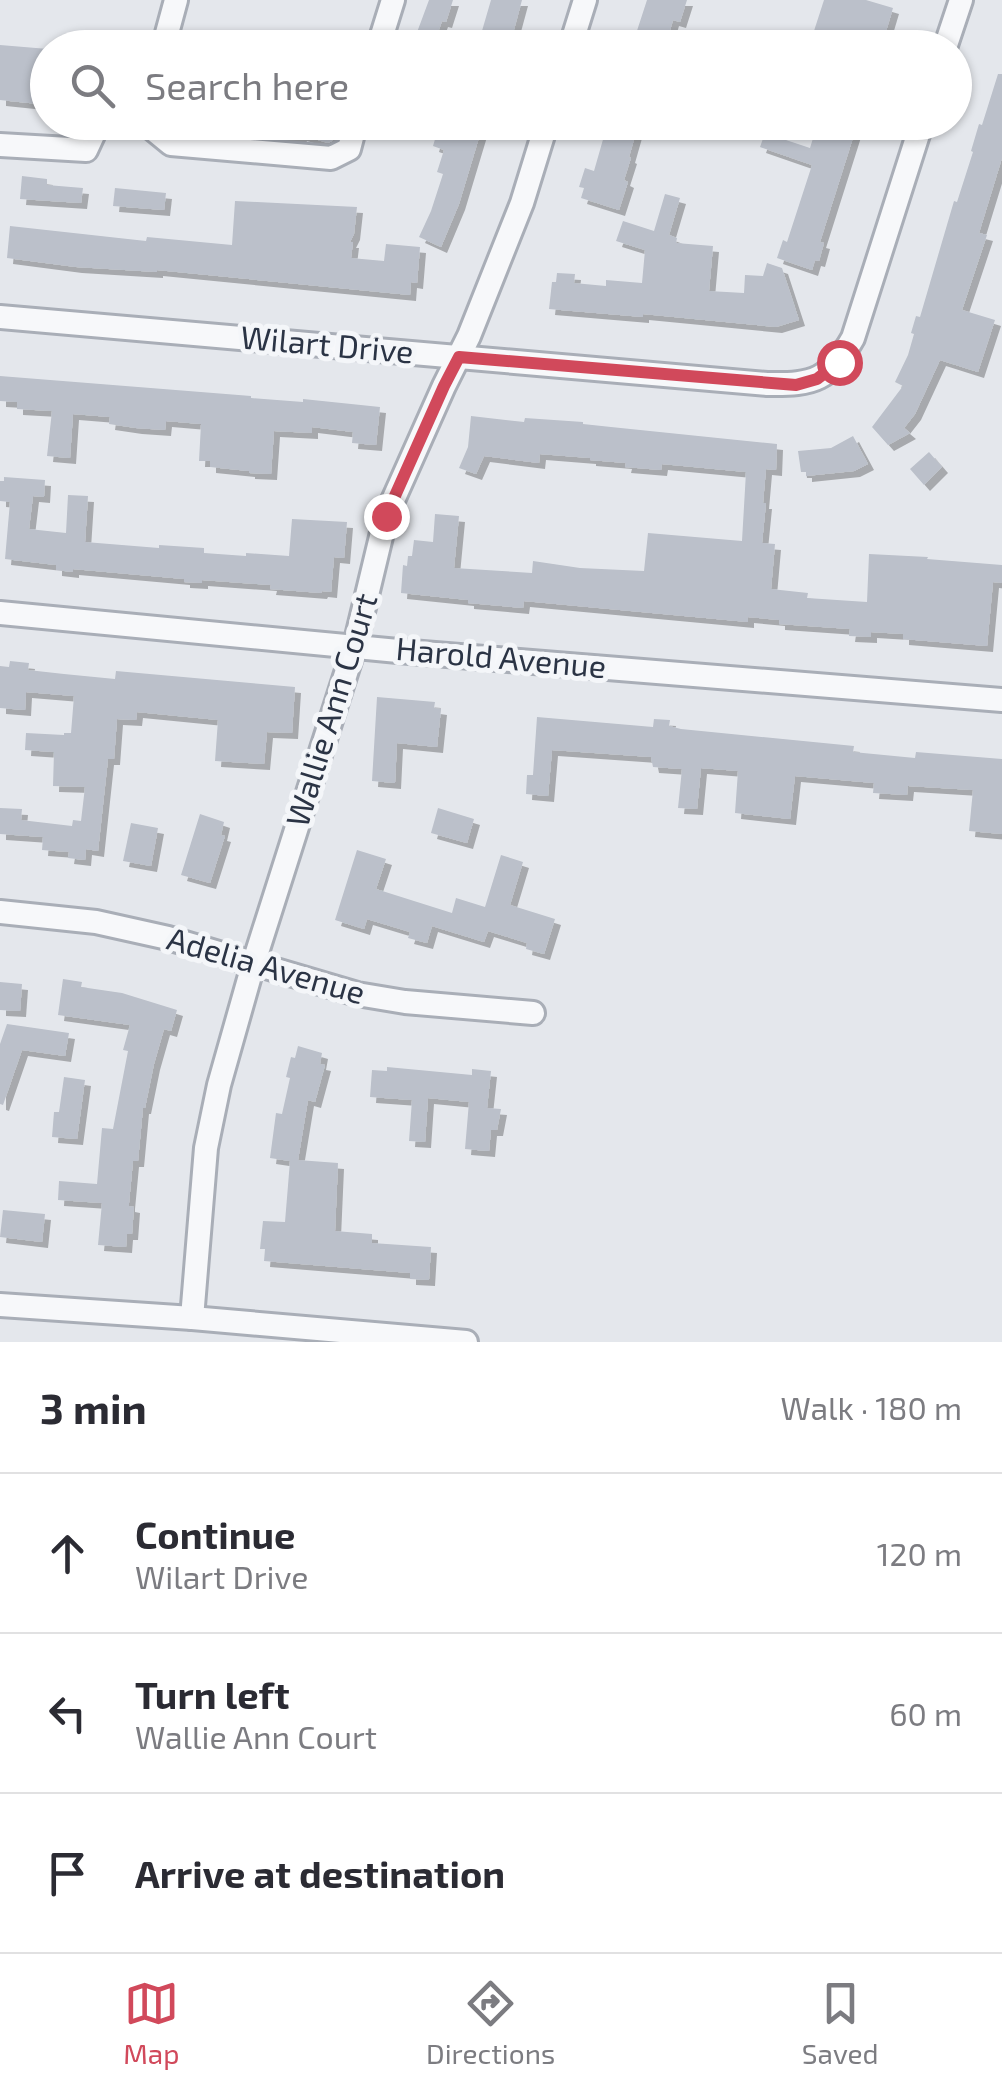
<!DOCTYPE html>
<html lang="en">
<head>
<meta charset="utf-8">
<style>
	body { margin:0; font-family:"Exo 2",sans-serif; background:#f7f7f7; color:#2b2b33 }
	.stop { position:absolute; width:30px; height:30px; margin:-22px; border:8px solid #d1495b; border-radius:50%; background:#fff }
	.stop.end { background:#d1495b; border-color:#fff; box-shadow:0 2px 10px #0008 }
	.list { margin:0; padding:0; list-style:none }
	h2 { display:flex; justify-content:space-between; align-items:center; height:130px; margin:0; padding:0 40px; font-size:42px }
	h2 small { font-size:32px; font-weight:400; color:#7c7c81 }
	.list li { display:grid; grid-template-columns:65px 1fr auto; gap:30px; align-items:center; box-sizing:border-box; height:160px; padding:0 40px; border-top:2px solid #e1e1e2 }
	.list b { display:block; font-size:38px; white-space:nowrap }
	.list p { margin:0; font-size:32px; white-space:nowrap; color:#7c7c81 }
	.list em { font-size:32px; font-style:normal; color:#7c7c81 }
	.icon { flex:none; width:55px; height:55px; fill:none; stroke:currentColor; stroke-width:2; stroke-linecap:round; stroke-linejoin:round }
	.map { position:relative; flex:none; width:1002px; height:1342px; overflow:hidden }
	.search { position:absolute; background:#fff; box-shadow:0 2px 8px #0004; left:30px; right:30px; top:30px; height:110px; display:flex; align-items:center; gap:25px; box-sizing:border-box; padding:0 35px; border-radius:55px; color:#7c7c81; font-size:38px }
	.sheet { height:610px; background:#fff }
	nav { display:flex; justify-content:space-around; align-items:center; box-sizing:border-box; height:140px; border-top:2px solid #e1e1e2; background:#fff; font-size:28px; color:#7c7c81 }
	nav a { display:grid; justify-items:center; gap:5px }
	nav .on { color:#d1495b }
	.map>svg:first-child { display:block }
</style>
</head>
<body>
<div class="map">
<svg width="1002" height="1342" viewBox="0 0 1002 1342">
	<defs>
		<filter id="shadow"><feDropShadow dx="6" dy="6" stdDeviation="0" flood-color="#0004"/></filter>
	</defs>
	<rect width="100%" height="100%" fill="#e4e7ec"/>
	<!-- building -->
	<g fill="#bbc0ca" filter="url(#shadow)">
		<polygon points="429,0 453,0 446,22 442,21 435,41 416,35"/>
		<polygon points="491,0 522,0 509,48 477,48"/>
		<polygon points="647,0 687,0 680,22 673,20 665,48 648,48 633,43"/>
		<polygon points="824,0 866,0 893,8 881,48 854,48 813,34"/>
		<polygon points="0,45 48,49 48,105 0,100"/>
		<polygon points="998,74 1002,74 1002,158 979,233 987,235 962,310 995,320 978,372 940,360 915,414 904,428 910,433 888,445 872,427 903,386 895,382 908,355 914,334 911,333 916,316 920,317 954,201 957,202 973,152 971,151 979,124 982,125"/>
		<polygon points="252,122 338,122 332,141 328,143 301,135 299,140 294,140 252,126"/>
		<polygon points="450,122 481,131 459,204 441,247 419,237 431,211 443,174 437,172 444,150 433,146 438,129 447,132"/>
		<polygon points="608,122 639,122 629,157 631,158 624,180 628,182 619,210 581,198 584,188 579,187 585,168 594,171"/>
		<polygon points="818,122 858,122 820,242 824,243 819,261 815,260 812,270 777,258 783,240 787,242 812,165 760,147 765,133 810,148"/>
		<polygon points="22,176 47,179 47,185 83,188 81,203 20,199"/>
		<polygon points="115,188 166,193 164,210 113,206"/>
		<polygon points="665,194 680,198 669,235 677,238 676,243 713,246 709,291 744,293 745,275 763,276 767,263 782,268 799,320 776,327 643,314 643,317 549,309 552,282 556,282 557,273 575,274 574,283 606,286 606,280 642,283 645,250 616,241 623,221 654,231"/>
		<polygon points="235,201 357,207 354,234 350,242 353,242 351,258 384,261 386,244 420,247 417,283 411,282 410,295 157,270 157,272 76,267 7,258 10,226 146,241 147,237 232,245"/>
		<polygon points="0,376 251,396 251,398 303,402 303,399 380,407 376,445 352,443 353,432 312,427 312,433 274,431 271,474 249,473 249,471 210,467 210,461 199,461 201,424 166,421 165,430 136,428 109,424 110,417 73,414 70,458 47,456 52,411 17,409 17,402 0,401"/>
		<polygon points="471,416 524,422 525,418 583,422 583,424 611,427 777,444 776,470 766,469 763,503 766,503 762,543 775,544 771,589 808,593 807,598 867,602 869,554 928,557 927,559 1002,565 1002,583 993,582 987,646 903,639 903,634 871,632 871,637 849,636 850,629 779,624 779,620 748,617 748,622 524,601 523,608 468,603 468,600 401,593 403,565 407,566 408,556 412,556 414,540 433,542 435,514 459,516 454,568 532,573 533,561 580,568 644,571 648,533 742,541 746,472 662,464 661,470 625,467 626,463 590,460 590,458 540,454 539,463 484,456 476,474 459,468 468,447"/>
		<polygon points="853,436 868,464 854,471 806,476 806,472 801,472 798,451 831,448"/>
		<polygon points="929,452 942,467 924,485 910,469"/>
		<polygon points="4,477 45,480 44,497 33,496 29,529 66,533 68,495 88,496 85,542 159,548 159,545 204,548 204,553 246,556 246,553 289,556 292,519 347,522 344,558 334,557 331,592 322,591 321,593 270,589 271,585 202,580 202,583 184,582 184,579 73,569 73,572 56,570 56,565 5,559 10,502 0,501 0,481 4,481"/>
		<polygon points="10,661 29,663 28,670 64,674 115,679 116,671 295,687 292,733 267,732 264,764 215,761 218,720 137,712 136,720 117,719 114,759 108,759 98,851 86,849 85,860 68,858 69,852 42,850 43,837 0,834 0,808 22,809 21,820 72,826 73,820 81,821 85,787 53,786 54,752 25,750 26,733 64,735 64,733 71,733 74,696 26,692 25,710 0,708 0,666 9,667"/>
		<polygon points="377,697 435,702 434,708 441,709 437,747 397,743 395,783 372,781"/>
		<polygon points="537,717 653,727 654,719 670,720 669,726 681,729 854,746 853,752 915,758 916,752 1002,759 1002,834 969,831 973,790 908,786 907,795 873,793 874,783 795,776 790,819 735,813 738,771 701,768 697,809 678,808 682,769 653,767 651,757 552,750 548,796 526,794 527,775 533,775"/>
		<polygon points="438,808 474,819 467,843 431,833"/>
		<polygon points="200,814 224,822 221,835 225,836 210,883 181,875"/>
		<polygon points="131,823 158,828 151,866 123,861"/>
		<polygon points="357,850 386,859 376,889 452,913 456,898 485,907 501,855 523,862 510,905 555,919 544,954 526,949 527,943 488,931 484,942 432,926 427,943 408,938 410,932 367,919 364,929 335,920"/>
		<polygon points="63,979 82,982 81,987 122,993 177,1010 171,1031 164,1029 154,1064 145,1108 143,1108 138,1161 133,1161 129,1203 129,1206 134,1207 132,1234 127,1234 126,1247 98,1245 102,1203 58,1200 59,1181 97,1184 102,1128 113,1129 128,1051 123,1050 130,1025 58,1015"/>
		<polygon points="0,982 22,984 20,1011 0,1010"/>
		<polygon points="7,1024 69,1033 65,1056 22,1050 3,1105 0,1104 0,1044"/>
		<polygon points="298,1046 322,1053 320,1064 325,1065 315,1102 308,1100 298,1160 338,1163 335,1231 372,1234 372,1243 431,1247 429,1280 410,1279 410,1273 264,1261 265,1249 260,1249 263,1221 285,1222 290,1161 270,1158 276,1113 282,1114 290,1078 286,1077 291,1057 295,1058"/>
		<polygon points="387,1067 472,1075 472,1069 491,1071 487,1108 501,1109 497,1130 491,1130 489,1151 465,1149 469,1102 428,1098 425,1142 409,1141 412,1100 370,1097 372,1070 387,1071"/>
		<polygon points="64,1077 85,1080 77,1139 52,1137 54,1112 59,1112"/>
		<polygon points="3,1210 45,1214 42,1242 0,1237"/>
	</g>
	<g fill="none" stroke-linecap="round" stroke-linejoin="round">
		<!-- minor casing -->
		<g stroke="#a9aeb7" stroke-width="28">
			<g id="minor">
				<polyline points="163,48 176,0"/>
				<polyline points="378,48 393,0"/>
				<polyline points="570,48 585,0"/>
				<polyline points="945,48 961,0"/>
				<polyline points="150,122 149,126 171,144 331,158 349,149 356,122"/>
				<polyline points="0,145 86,150 99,122"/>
				<path d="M0,317L767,384C815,385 829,380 853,338L922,122"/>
				<polyline points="0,613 398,651 1002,700"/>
				<polyline points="0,912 96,922 168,938 357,994 405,1002 533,1013"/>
				<polyline points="0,1305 192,1318 466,1342"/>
				<polyline points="192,1318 206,1148 219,1085 253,965 355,645 386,516 444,386 469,336 522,203 547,122"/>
			</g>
		</g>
		<!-- minor -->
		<use href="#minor" stroke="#f7f8fa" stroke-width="22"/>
	</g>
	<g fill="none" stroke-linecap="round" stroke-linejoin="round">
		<!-- route -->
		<polyline stroke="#d1495b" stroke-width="12" points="386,516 444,386 459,357 796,385 817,379 839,362"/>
	</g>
	<g text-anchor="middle" stroke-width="10" stroke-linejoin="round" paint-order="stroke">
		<!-- street labels -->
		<g font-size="32" fill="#2b3445" stroke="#f4f6f9">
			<text transform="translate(327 345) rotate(5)" y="11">Wilart Drive</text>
			<text transform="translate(501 658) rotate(5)" y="11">Harold Avenue</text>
			<text transform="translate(332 710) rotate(-73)" y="11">Wallie Ann Court</text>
			<text transform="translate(266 966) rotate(16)" y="11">Adelia Avenue</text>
		</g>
	</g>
</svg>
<div class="stop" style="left:839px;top:362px"></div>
<div class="stop end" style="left:386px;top:516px"></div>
<div class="search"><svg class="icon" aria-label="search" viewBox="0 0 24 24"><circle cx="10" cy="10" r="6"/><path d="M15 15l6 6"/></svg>Search here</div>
</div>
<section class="sheet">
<h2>3 min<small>Walk · 180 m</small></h2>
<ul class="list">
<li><svg class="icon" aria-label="ahead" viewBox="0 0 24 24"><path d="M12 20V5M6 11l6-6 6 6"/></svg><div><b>Continue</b><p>Wilart Drive</p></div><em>120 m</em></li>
<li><svg class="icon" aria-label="left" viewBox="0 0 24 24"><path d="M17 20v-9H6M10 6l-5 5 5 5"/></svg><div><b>Turn left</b><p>Wallie Ann Court</p></div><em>60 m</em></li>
<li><svg class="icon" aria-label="arrive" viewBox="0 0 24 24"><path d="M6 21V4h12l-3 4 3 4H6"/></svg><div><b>Arrive at destination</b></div></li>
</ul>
</section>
<nav>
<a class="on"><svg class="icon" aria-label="map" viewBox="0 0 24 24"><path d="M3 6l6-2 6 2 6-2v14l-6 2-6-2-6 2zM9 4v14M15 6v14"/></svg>Map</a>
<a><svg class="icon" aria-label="directions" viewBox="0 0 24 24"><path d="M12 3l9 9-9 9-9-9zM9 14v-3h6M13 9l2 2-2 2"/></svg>Directions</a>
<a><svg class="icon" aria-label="saved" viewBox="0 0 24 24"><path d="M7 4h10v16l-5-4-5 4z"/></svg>Saved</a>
</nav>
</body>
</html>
